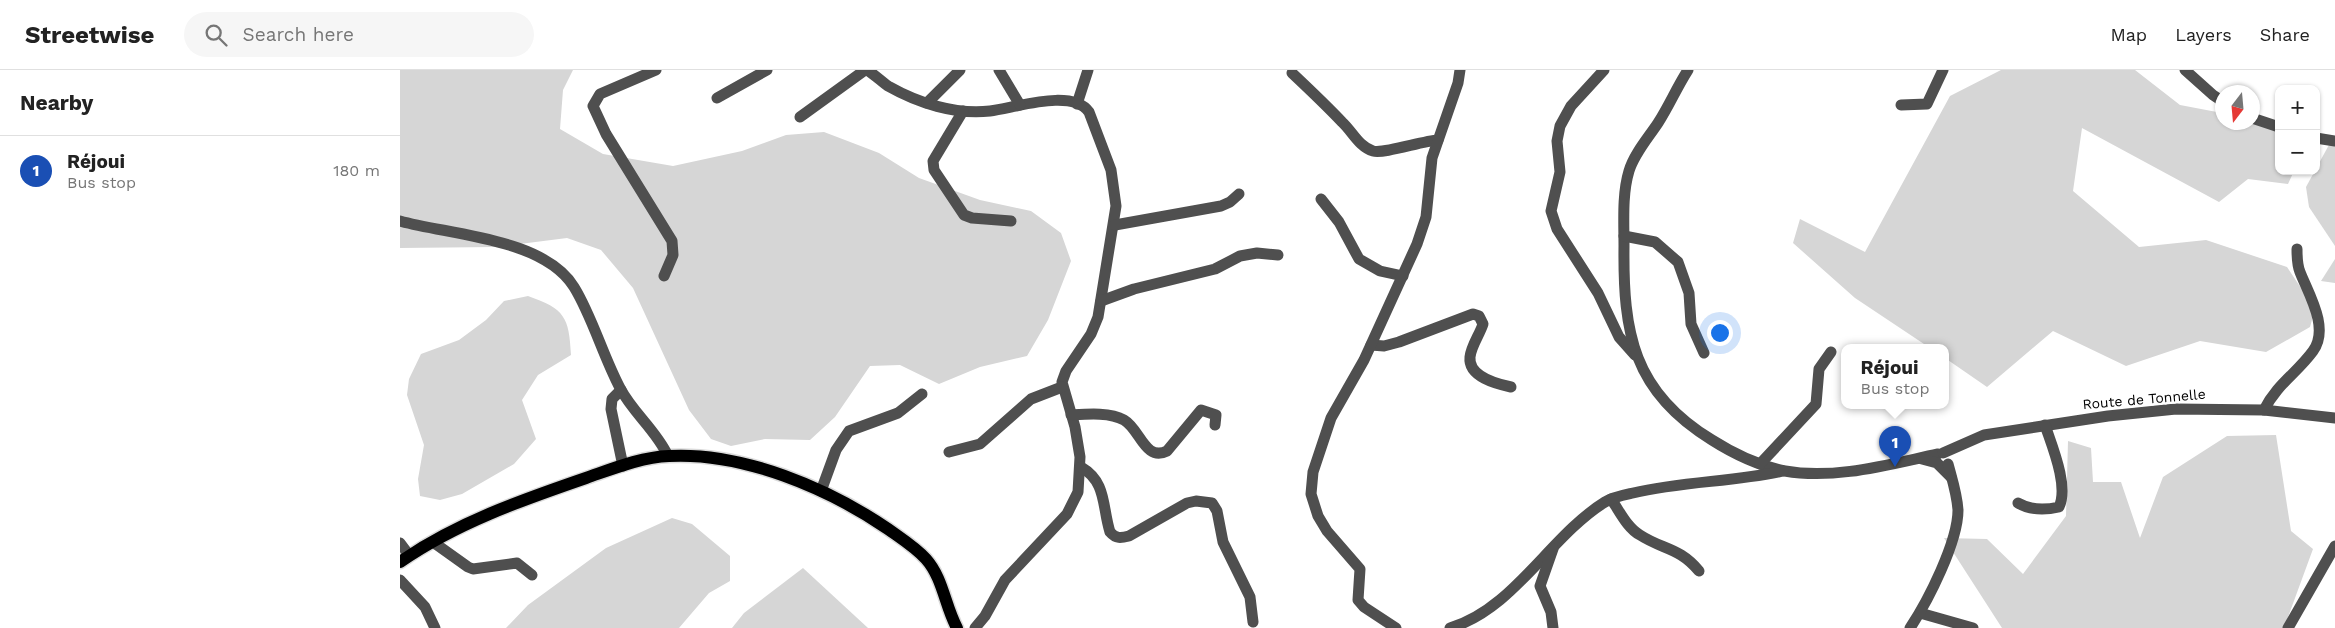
<!DOCTYPE html>
<html lang="en">
<head>
<meta charset="utf-8">
<style>
	body { margin:0; font-family:"Work Sans",sans-serif; background:#f6f6f6; color:#222 }
	.controls { position:absolute; right:15px; top:15px; display:grid; overflow:hidden; border-radius:10px; box-shadow:0 1px 4px #0004 }
	.controls button { width:45px; height:45px; display:grid; place-items:center; padding:0; border:0; border-bottom:1px solid #e0e0e0; background:#fff; color:#222; font:25px sans-serif }
	.compass { position:absolute; left:1815px; top:15px; width:45px; height:45px; border-radius:50%; background:#fff; box-shadow:0 1px 4px #0004; rotate:196deg }
	.you { position:absolute; left:1319px; top:262px; width:18px; height:18px; margin:-12px; border:4px solid #fff; border-radius:50%; background:#1a73e8; box-shadow:0 0 0 8px #1a73e833 }
	.badge { display:grid; place-items:center; width:32px; height:32px; border-radius:50%; background:#2563eb; color:#fff; font-size:16px; font-weight:700 }
	.pin { position:absolute; translate:-50% -41px; filter:drop-shadow(0 1px 2px #0008) }
	.pin::after { content:''; position:absolute; top:26px; width:18px; height:15px; background:inherit; clip-path:polygon(0 0,100% 0,50% 100%) }
	.popup { position:absolute; left:1441px; top:274px; width:108px; height:65px; box-sizing:border-box; display:grid; place-content:center; border-radius:10px; background:#fff; filter:drop-shadow(0 1px 4px #0005); font-size:16px; white-space:nowrap; color:#767676 }
	.popup b { font-size:19px; color:#222 }
	.popup::after { content:''; position:absolute; left:50%; top:100%; margin-left:-10px; border:10px solid transparent; border-top-color:#fff }
	.list { margin:0; padding:0; list-style:none }
	h2 { display:flex; justify-content:space-between; align-items:center; height:65px; margin:0; padding:0 20px; font-size:21px }
	h2 small { font-size:16px; font-weight:400; color:#767676 }
	.list li { display:grid; grid-template-columns:32px 1fr auto; gap:15px; align-items:center; box-sizing:border-box; height:70px; padding:0 20px; border-top:1px solid #e0e0e0 }
	.list b { display:block; font-size:19px; white-space:nowrap }
	.list p { margin:0; font-size:16px; white-space:nowrap; color:#767676 }
	.list em { font-size:16px; font-style:normal; color:#767676 }
	.icon { flex:none; width:28px; height:28px; fill:none; stroke:currentColor; stroke-width:2; stroke-linecap:round; stroke-linejoin:round }
	.map { position:relative; flex:none; width:1935px; height:558px; overflow:hidden }
	header { display:flex; align-items:center; gap:30px; box-sizing:border-box; height:70px; padding:0 25px; background:#fff; border-bottom:1px solid #e0e0e0 }
	header strong { font-size:24px }
	nav { display:flex; gap:28px; margin-inline-start:auto; font-size:18px }
	.search { width:350px; height:45px; background:#f6f6f6; display:flex; align-items:center; gap:12px; box-sizing:border-box; padding:0 18px; border-radius:28px; color:#767676; font-size:19px }
	main { display:flex }
	aside { flex:1; background:#fff }
	.map>svg:first-child { display:block }
</style>
</head>
<body>
<header>
<strong>Streetwise</strong>
<div class="search"><svg class="icon" aria-label="search" viewBox="0 0 24 24"><circle cx="10" cy="10" r="6"/><path d="M15 15l6 6"/></svg>Search here</div>
<nav><a>Map</a><a>Layers</a><a>Share</a></nav>
</header>
<main>
<aside>
<h2>Nearby<small></small></h2>
<ul class="list">
<li><span class="badge" style="background:#1a4fb4">1</span><div><b>Réjoui</b><p>Bus stop</p></div><em>180 m</em></li>
</ul>
</aside>
<div class="map">
<svg width="1935" height="558" viewBox="0 0 1935 558">
	<rect width="100%" height="100%" fill="#fff"/>
	<!-- green -->
	<g fill="#d6d6d6">
		<polygon points="0,0 173,0 163,20 160,59 203,84 273,96 342,81 386,65 424,62 479,83 519,108 580,130 631,141 661,163 671,191 648,250 627,286 580,297 539,314 500,295 470,296 435,347 410,370 365,369 331,376 311,369 289,340 233,218 201,180 167,168 95,177 0,178"/>
		<polygon points="1601,0 1735,0 1780,35 1822,43 1822,52 1879,55 1879,101 1894,101 1888,114 1848,109 1819,132 1682,58 1673,121 1739,177 1806,170 1887,197 1915,239 1910,257 1866,282 1800,271 1726,296 1653,261 1587,317 1545,288 1545,278 1530,278 1455,228 1393,173 1400,149 1465,182 1550,26"/>
		<polygon points="1935,69 1935,176 1909,137 1906,117 1930,73"/>
		<polygon points="1935,189 1935,213 1921,211"/>
		<path d="M128,226C165,239 169,247 171,285L138,305L122,330L136,369L114,394L62,424L40,430L20,426L18,409L24,375L7,325L9,309L21,284L59,270L86,250L104,231Z"/>
		<polygon points="1876,365 1891,461 1913,479 1884,558 1602,558 1544,468 1587,469 1623,504 1666,446 1668,371 1691,378 1693,412 1721,412 1740,468 1763,407 1827,366"/>
		<polygon points="272,448 292,454 330,486 330,511 309,523 279,558 106,558 128,535 206,478"/>
		<polygon points="403,498 468,558 332,558 344,543"/>
	</g>
	<g fill="none" stroke-linecap="round" stroke-linejoin="round">
		<!-- major casing -->
		<g stroke="#dbdbdb" stroke-width="15">
			<path id="major" d="M0,492C56,453 122,430 186,408C212,399 241,387 269,386C343,382 428,418 488,459C502,469 515,477 526,489C543,508 545,536 557,558"/>
		</g>
		<!-- minor -->
		<g stroke="#4f4f4f" stroke-width="11">
			<polyline points="256,0 200,24 193,36 206,64 272,171 273,185 264,206"/>
			<path d="M467,0C475,5 481,11 488,16C518,33 555,45 590,41C615,38 672,18 689,42L711,100L716,136L698,247L691,264L666,301L662,312L675,357L680,387L678,422L667,444L605,510L585,546L575,558"/>
			<polyline points="599,0 620,35"/>
			<polyline points="1204,0 1171,36 1160,56 1157,71 1160,102 1151,141 1157,159 1198,223 1219,267 1235,285"/>
			<path d="M1288,0C1277,17 1269,36 1258,53C1248,68 1234,84 1229,101C1222,124 1224,152 1224,176C1223,263 1233,322 1312,370C1334,384 1360,396 1385,401C1435,410 1490,394 1538,384"/>
			<polyline points="1785,0 1813,25 1822,31"/>
			<path d="M892,3C909,19 926,35 942,52C952,61 959,77 973,81C984,84 1022,71 1038,70"/>
			<polyline points="317,28 367,0"/>
			<polyline points="527,33 560,0"/>
			<polyline points="677,34 688,0"/>
			<polyline points="1501,35 1527,34 1543,0"/>
			<polyline points="563,41 533,91 534,100 564,145 572,148 611,151"/>
			<polyline points="400,47 465,0"/>
			<polyline points="1852,48 1879,57"/>
			<polyline points="1916,68 1935,71"/>
			<polyline points="921,129 939,152 959,189 980,201 1003,206"/>
			<path d="M0,151C50,165 144,168 174,217C192,246 203,286 220,318C233,343 256,360 268,386"/>
			<polyline points="715,155 821,136 830,132 839,124"/>
			<polyline points="1224,166 1255,172 1278,192 1289,223 1291,254 1304,283"/>
			<polyline points="701,231 734,219 815,199 840,186 857,183 878,185"/>
			<path d="M971,275L984,276L999,272L1073,244L1079,246L1083,254C1080,264 1071,276 1070,287C1068,307 1097,314 1111,317"/>
			<polyline points="221,320 212,329 211,339 223,396"/>
			<path d="M1864,340C1877,314 1897,303 1913,281C1930,258 1908,223 1900,202C1897,195 1897,187 1897,179"/>
			<path d="M671,345C687,344 710,342 724,350C740,359 745,392 767,381L801,340L816,345L815,355"/>
			<polyline points="549,382 580,374 631,329 662,317"/>
			<polyline points="1543,383 1584,365 1708,346 1776,339 1864,340 1935,348"/>
			<polyline points="1522,389 1537,393 1551,407"/>
			<polyline points="1360,394 1416,334 1419,299 1431,282"/>
			<path d="M681,397C707,412 702,437 710,462C716,469 721,468 729,466L787,433L796,431L812,433L817,441L823,472L850,527L853,552"/>
			<polyline points="421,421 436,380 449,361 498,343 522,324"/>
			<path d="M1211,429C1219,440 1227,458 1240,465C1263,480 1279,477 1299,501"/>
			<path d="M1618,433C1630,440 1646,440 1659,437C1669,416 1652,376 1645,355"/>
			<polyline points="33,472 68,497 73,499 117,493 132,505"/>
			<polyline points="0,473 9,485"/>
			<polyline points="0,510 25,537 35,558"/>
			<polyline points="1520,543 1573,558"/>
			<polyline points="996,558 964,537 958,530 960,499 927,461 918,446 911,424 913,402 931,348 964,290 1017,174 1026,147 1032,88 1058,13 1060,0"/>
			<path d="M1050,558C1114,539 1150,466 1205,432C1213,427 1224,425 1233,423C1283,411 1334,412 1383,401"/>
			<polyline points="1153,558 1151,542 1140,516 1153,479"/>
			<path d="M1510,558C1528,531 1558,472 1558,440C1557,424 1552,409 1548,394"/>
			<polyline points="1888,558 1935,476"/>
		</g>
		<!-- major -->
		<use href="#major" stroke="#000" stroke-width="12"/>
	</g>
	<g text-anchor="middle" stroke-width="4.5" stroke-linejoin="round" paint-order="stroke">
		<!-- street labels -->
		<g font-size="14" fill="#000" stroke="#fff">
			<text transform="translate(1744 329) rotate(-5)" y="5">Route de Tonnelle</text>
		</g>
	</g>
</svg>
<div class="controls">
<button>+</button>
<button>−</button>
</div>
<svg class="compass" viewBox="-18 -18 36 36"><path d="M0-13l5 13h-10z" fill="#e53935"/><path d="M0 13l5-13h-10z" fill="#767676"/></svg>
<div class="you"></div>
<div class="pin badge" style="left:1495px;top:397px;background:#1a4fb4">1</div>
<div class="popup"><b>Réjoui</b>Bus stop</div>
</div>
</main>
</body>
</html>
